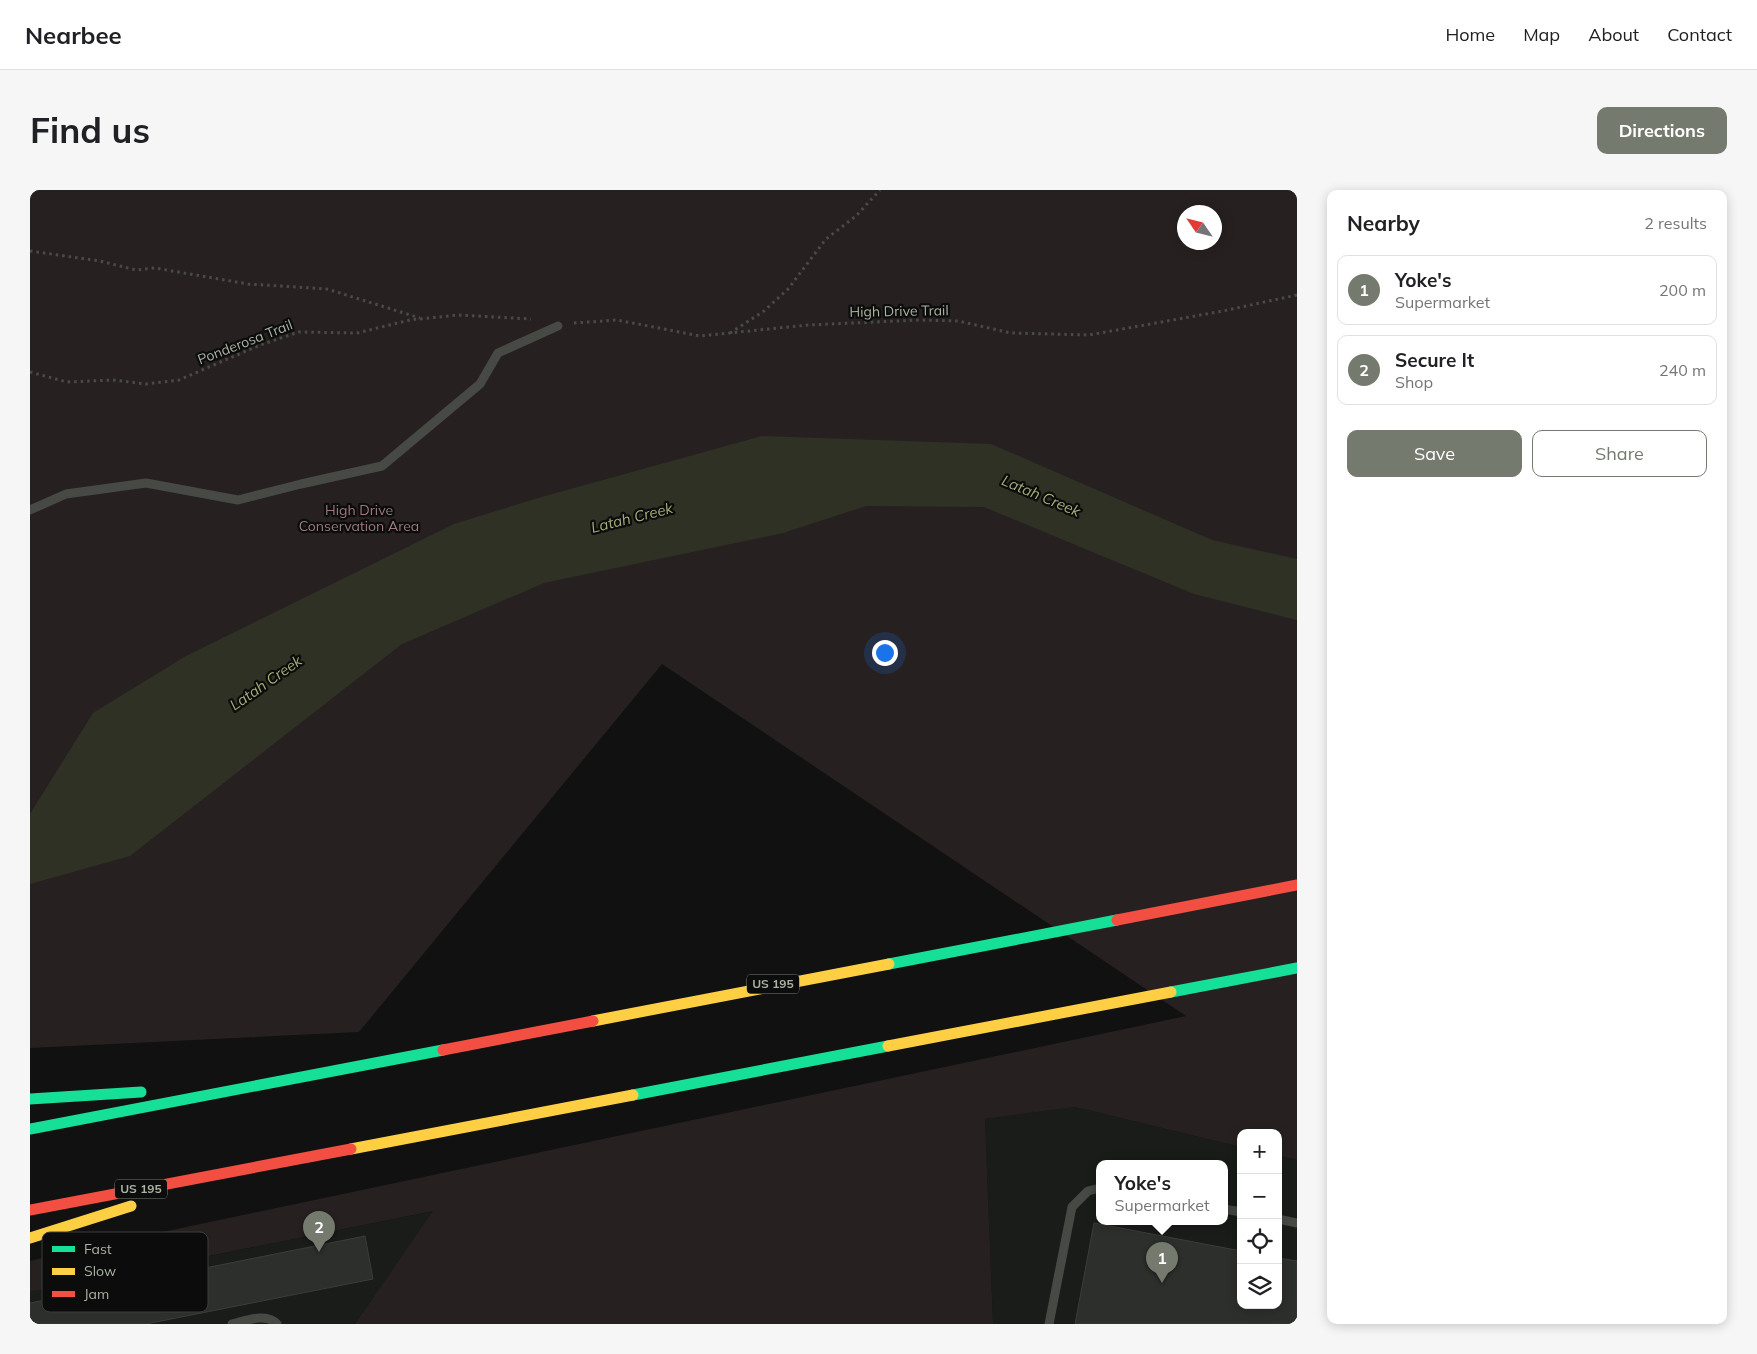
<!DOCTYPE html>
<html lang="en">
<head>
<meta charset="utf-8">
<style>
	body { margin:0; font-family:Mulish,sans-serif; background:#f6f6f6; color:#202124 }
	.controls { position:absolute; right:15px; bottom:15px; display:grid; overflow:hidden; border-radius:10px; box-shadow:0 2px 12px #0003 }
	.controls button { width:45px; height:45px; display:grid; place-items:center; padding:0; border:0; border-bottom:1px solid #e0e0e0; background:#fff; color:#202124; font:25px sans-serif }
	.compass { position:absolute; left:1147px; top:15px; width:45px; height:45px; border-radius:50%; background:#fff; box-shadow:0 2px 12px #0003; rotate:305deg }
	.you { position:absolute; left:854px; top:462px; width:18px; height:18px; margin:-12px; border:4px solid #fff; border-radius:50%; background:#1a73e8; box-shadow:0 0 0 8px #1a73e833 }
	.badge { display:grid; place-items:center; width:32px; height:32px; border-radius:50%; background:#747a6e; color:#fff; font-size:16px; font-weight:700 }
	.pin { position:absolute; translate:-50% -41px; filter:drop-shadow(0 1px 2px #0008) }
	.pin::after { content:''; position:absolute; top:26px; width:18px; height:15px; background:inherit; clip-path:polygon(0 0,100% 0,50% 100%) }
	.popup { position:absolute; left:1066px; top:970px; width:132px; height:65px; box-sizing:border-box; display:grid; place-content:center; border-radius:10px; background:#fff; filter:drop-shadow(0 1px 4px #0005); font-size:16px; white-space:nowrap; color:#757577 }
	.popup b { font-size:19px; color:#202124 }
	.popup::after { content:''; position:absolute; left:50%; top:100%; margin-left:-10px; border:10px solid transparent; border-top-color:#fff }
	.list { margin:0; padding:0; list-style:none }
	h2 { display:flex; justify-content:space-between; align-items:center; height:65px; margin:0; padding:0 20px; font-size:21px }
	h2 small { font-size:16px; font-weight:400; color:#757577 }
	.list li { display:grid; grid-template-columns:32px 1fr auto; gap:15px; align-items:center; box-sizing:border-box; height:70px; margin:0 10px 10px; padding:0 10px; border:1px solid #e0e0e0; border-radius:10px }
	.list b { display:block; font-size:19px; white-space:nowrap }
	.list p { margin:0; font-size:16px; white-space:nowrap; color:#757577 }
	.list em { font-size:16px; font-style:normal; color:#757577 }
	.actions { display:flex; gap:10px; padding:15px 20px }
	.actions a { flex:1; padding:11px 0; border:1px solid #747a6e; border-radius:10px; text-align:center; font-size:18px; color:#747a6e }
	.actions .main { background:#747a6e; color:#fff }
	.icon { flex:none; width:28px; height:28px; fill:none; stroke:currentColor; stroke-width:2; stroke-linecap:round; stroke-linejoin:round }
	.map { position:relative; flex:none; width:1267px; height:1134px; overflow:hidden; border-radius:10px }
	header { display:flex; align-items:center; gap:30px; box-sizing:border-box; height:70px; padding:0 25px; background:#fff; border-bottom:1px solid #e0e0e0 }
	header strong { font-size:24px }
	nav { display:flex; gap:28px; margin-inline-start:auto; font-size:18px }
	.intro { display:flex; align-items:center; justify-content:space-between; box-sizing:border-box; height:120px; padding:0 30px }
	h1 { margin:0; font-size:35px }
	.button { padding:12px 22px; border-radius:10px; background:#747a6e; color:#fff; font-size:18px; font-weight:700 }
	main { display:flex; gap:30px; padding:0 30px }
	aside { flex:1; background:#fff; border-radius:10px; box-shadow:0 2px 12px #0003 }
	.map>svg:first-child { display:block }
</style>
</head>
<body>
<header>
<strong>Nearbee</strong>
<nav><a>Home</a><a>Map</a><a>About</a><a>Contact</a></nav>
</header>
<div class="intro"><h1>Find us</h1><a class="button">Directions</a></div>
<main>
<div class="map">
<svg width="1267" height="1134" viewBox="0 0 1267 1134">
	<rect width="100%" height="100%" fill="#101110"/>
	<!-- built -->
	<g fill="#1a1c1a" fill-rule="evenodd">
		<path d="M1045,917L1211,957V1115H1248V966L1267,970V1134H963L955,929ZM1070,974H1194V1032H1070Z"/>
		<polygon points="404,1021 325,1134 0,1134 0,1102"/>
	</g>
	<!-- green -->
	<path fill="#272020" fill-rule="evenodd" d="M0,0H1267V970L1248,966V943H1211V957L1045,917L955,929L963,1134H325L403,1021L0,1102V1071L33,1063L1156,826L632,474L329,842L0,858ZM1154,22H1184V52H1154Z"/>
	<!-- water -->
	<polygon fill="#2f3125" points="732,246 961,254 1182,350 1267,369 1267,430 1164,404 954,317 836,316 753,343 514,393 372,454 100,666 0,694 0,624 63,523 156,466 424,334 508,308"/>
	<!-- building -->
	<g fill="#2d2f2c" stroke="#3b3d39">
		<polygon points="1064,1033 1211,1061 1211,1115 1248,1115 1248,1068 1267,1071 1267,1134 1045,1134"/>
		<polygon points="335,1046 343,1089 116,1134 0,1134 0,1113"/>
	</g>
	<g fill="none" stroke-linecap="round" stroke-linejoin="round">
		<!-- path -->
		<g stroke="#484b46" stroke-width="3" stroke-dasharray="2.5 4" stroke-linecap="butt">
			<polyline points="0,61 70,71 106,80 125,78 218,94 297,99 390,128"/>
			<polyline points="544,133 587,130 670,146 778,135 890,130 928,131 981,143 1059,145 1193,121 1267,105"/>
			<polyline points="700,143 734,121 758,99 796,49 826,26 850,0"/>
			<polyline points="0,182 37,192 83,190 116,194 149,190 230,155 269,142 327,143 380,130 428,125 501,129"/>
		</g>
		<!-- lane -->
		<g stroke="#474945" stroke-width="9">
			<polyline points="0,320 36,304 116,293 208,310 271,294 352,276 450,194 468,163 528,136"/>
			<polyline points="1194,1019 1211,1022"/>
			<polyline points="1248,1029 1267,1033"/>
			<path d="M202,1134C215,1131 237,1122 247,1134"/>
			<polyline points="1019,1134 1042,1017 1058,1001 1070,998"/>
		</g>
		<!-- fast -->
		<g stroke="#16e098" stroke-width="11">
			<polyline points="859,774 1087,730"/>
			<polyline points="1141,802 1267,778"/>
			<polyline points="603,905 858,856"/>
			<polyline points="0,909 111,902"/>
			<polyline points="0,939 413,860"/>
		</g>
		<!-- slow -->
		<g stroke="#ffcf43" stroke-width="11">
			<polyline points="563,831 859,774"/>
			<polyline points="858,856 1141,802"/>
			<polyline points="321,959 603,905"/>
			<polyline points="0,1048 101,1016"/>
		</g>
		<!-- jam -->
		<g stroke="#f24e42" stroke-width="11">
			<polyline points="1087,730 1267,695"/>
			<polyline points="413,860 563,831"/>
			<polyline points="0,1020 321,959"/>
		</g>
	</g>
	<g text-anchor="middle" stroke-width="4.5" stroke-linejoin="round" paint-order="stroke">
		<!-- shield labels -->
		<g fill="#0b0c0b" stroke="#7a8074" stroke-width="1">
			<rect x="717" y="784.5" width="52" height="19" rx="4"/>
			<rect x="85" y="989.5" width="52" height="19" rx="4"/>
		</g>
		<g font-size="12" font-weight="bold" fill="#aab2a1">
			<text x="743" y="798">US 195</text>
			<text x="111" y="1003">US 195</text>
		</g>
		<!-- street labels -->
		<g font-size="14" fill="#aab2a1" stroke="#0b0c0b">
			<text transform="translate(869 121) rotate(-1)" y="5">High Drive Trail</text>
			<text transform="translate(215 152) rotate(-21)" y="5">Ponderosa Trail</text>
		</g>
		<!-- park labels -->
		<g font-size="14" fill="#9d787f" stroke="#0b0c0b">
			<text x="329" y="325">High Drive<tspan x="329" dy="16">Conservation Area</tspan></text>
		</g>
		<!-- water labels -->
		<g font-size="15" font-style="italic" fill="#a2ad78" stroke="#0b0c0b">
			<text transform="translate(1011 306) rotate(23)" y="5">Latah Creek</text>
			<text transform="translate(602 328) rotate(-14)" y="5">Latah Creek</text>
			<text transform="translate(236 493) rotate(-35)" y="5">Latah Creek</text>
		</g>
	</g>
	<!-- legend -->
	<rect x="12" y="1042" width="166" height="80" rx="8" fill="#0b0c0b" stroke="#3b3e38" stroke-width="1"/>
	<rect x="22" y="1056" width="23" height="6" fill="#16e098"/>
	<rect x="22" y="1078" width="23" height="7" fill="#ffcf43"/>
	<rect x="22" y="1101" width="23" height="6" fill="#f24e42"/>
	<g font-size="14" fill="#aab2a1">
		<text x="54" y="1064">Fast</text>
		<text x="54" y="1086">Slow</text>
		<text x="54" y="1109">Jam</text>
	</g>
</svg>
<div class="controls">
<button>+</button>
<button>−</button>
<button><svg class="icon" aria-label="locate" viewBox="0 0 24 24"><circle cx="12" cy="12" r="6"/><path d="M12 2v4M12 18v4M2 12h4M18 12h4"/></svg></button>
<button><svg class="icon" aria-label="layers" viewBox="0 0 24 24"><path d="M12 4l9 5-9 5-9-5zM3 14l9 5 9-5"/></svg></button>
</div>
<svg class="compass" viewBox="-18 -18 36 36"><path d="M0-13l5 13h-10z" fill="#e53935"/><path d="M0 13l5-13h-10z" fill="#757577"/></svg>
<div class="you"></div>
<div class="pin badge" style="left:1132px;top:1093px">1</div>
<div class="popup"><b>Yoke's</b>Supermarket</div>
<div class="pin badge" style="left:289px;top:1062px">2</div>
</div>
<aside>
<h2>Nearby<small>2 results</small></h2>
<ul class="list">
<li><span class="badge">1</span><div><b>Yoke's</b><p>Supermarket</p></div><em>200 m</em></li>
<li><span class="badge">2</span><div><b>Secure It</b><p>Shop</p></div><em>240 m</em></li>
</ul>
<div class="actions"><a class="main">Save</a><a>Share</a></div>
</aside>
</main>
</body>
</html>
